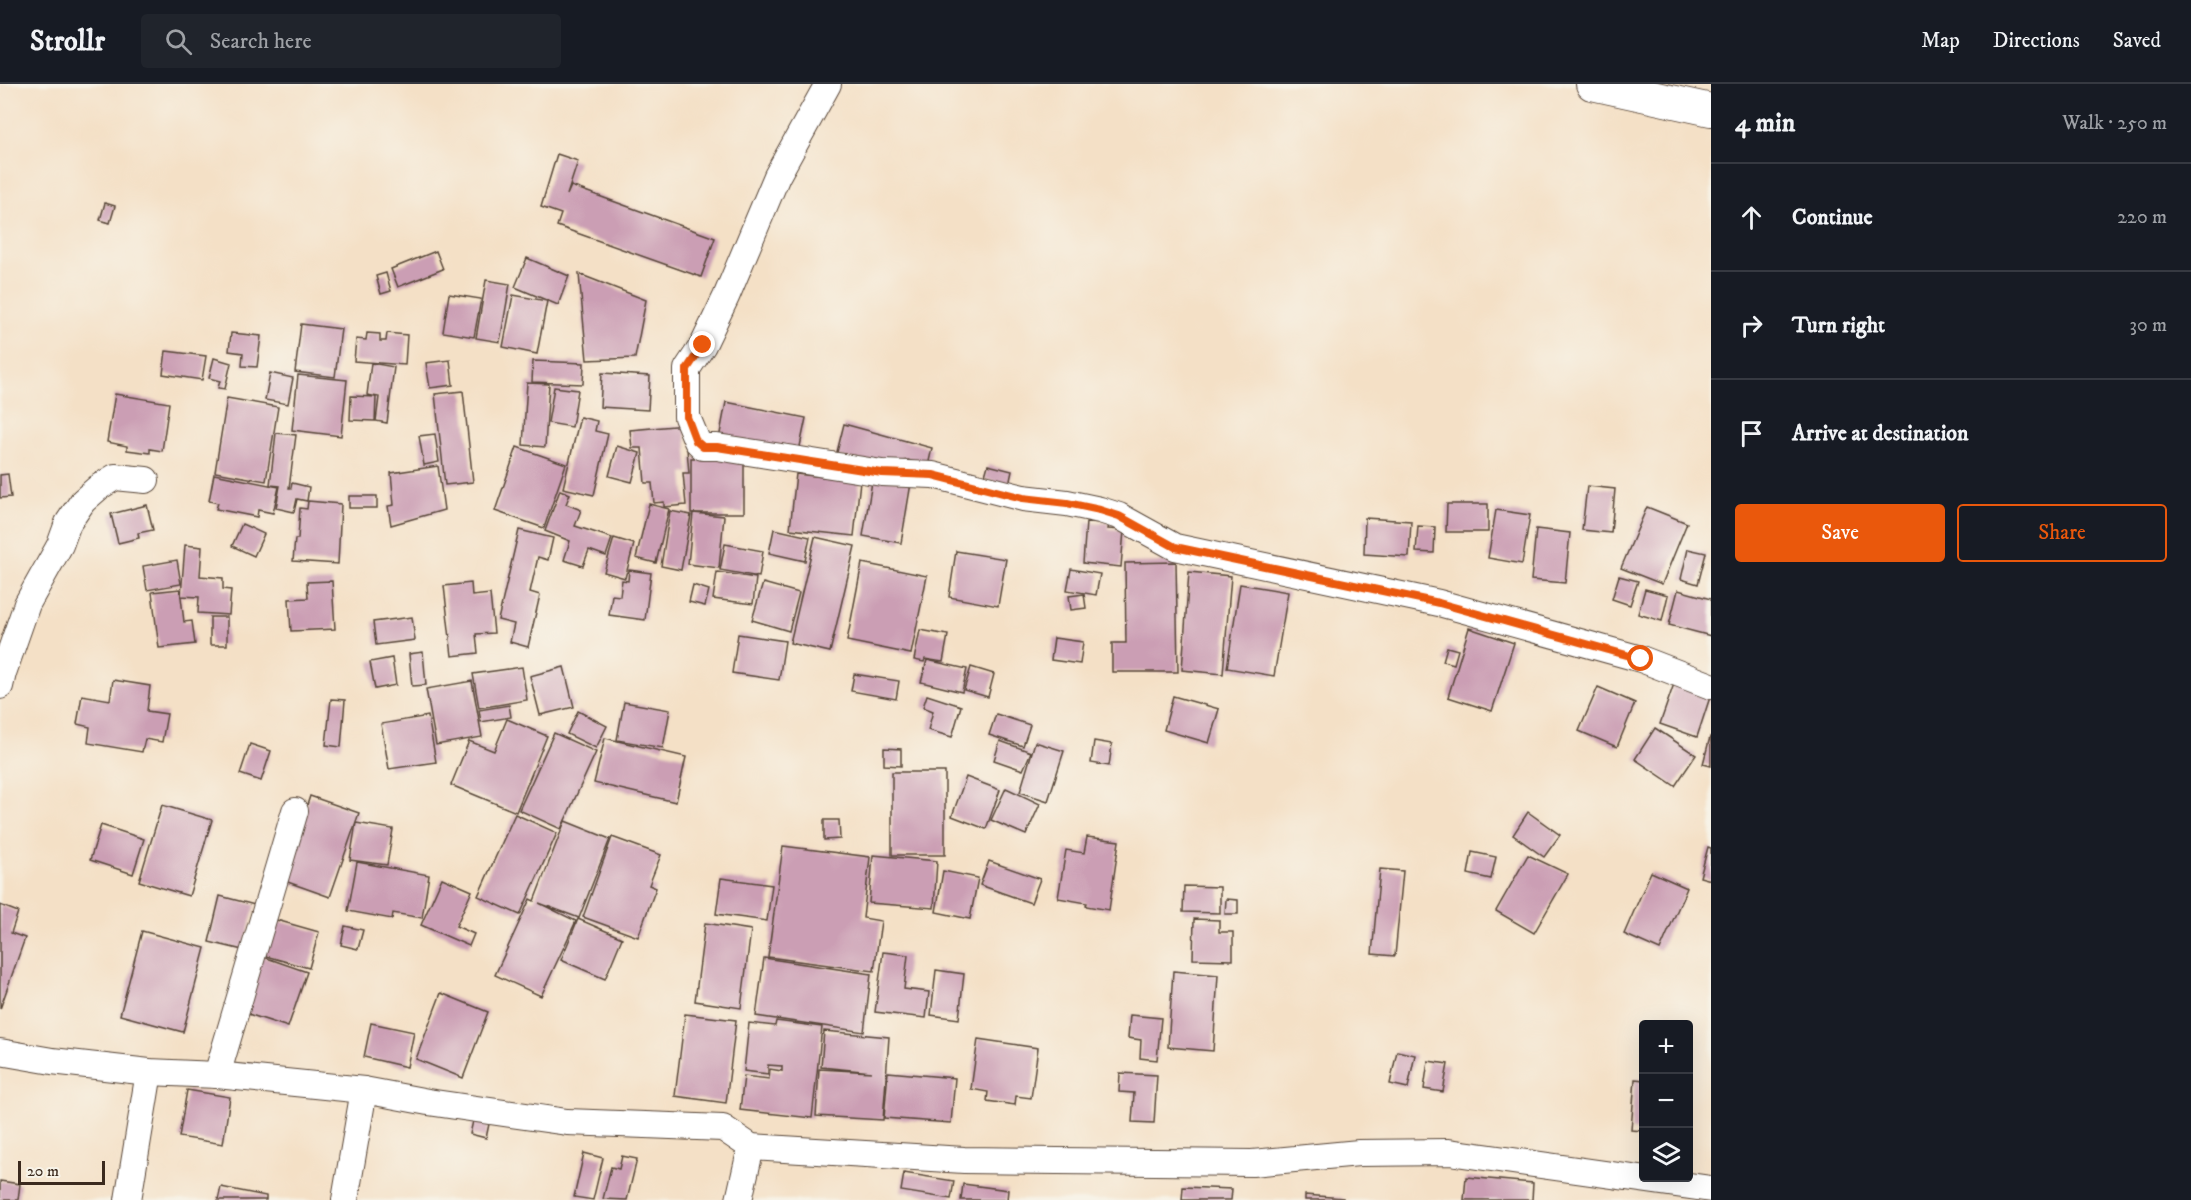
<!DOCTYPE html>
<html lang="en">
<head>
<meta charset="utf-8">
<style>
	body { margin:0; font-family:"IM FELL DW Pica",serif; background:#20242c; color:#f1f3f6 }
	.controls { position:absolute; right:18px; bottom:18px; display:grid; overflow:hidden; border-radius:6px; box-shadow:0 6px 24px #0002 }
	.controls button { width:54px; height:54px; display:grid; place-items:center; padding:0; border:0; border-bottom:2px solid #363941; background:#171b24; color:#f1f3f6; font:30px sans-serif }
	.scale { position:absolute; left:18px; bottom:15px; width:87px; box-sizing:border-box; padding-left:6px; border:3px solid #3b2a1e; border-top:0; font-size:16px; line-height:21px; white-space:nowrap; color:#3b2a1e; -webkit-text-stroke:4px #f7f3e8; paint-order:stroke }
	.stop { position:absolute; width:18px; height:18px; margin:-14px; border:4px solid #ea580c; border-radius:50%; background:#fff }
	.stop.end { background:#ea580c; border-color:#fff; box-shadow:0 2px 6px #0008 }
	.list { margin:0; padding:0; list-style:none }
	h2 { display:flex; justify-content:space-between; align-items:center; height:78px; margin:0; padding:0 24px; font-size:26px }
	h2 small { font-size:20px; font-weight:400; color:#9ea1a6 }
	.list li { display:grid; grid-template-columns:39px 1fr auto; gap:18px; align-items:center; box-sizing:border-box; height:108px; padding:0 24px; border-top:2px solid #363941 }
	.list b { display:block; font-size:22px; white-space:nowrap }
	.list em { font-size:20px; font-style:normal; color:#9ea1a6 }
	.actions { display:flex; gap:12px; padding:18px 24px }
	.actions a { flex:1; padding:14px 0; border:2px solid #ea580c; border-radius:6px; text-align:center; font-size:21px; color:#ea580c }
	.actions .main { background:#ea580c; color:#fff }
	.icon { flex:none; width:33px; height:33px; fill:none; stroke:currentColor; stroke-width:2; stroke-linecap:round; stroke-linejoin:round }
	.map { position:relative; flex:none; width:1711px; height:1116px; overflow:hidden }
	header { display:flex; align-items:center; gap:36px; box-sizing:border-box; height:84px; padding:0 30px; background:#171b24; border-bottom:2px solid #363941 }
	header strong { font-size:28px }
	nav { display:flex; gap:33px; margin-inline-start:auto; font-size:21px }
	.search { width:420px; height:54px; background:#20242c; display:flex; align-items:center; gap:15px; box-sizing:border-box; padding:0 21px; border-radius:6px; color:#9ea1a6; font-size:22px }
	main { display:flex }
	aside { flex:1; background:#171b24 }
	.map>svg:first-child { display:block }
</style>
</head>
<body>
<header>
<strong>Strollr</strong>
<div class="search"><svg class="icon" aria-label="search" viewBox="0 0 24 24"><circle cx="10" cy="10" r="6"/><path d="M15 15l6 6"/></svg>Search here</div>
<nav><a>Map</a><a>Directions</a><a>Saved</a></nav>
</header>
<main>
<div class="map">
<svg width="1711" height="1116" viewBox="0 0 1711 1116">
	<rect width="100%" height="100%" fill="#f7f3e8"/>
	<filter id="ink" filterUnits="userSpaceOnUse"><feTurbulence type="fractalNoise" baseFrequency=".0167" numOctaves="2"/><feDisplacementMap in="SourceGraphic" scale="12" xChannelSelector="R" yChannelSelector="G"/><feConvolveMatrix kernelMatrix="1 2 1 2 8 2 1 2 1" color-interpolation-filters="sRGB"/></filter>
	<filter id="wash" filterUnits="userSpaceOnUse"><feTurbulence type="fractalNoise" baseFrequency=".008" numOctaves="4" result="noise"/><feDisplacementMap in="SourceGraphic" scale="24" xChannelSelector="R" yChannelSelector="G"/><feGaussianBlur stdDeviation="1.35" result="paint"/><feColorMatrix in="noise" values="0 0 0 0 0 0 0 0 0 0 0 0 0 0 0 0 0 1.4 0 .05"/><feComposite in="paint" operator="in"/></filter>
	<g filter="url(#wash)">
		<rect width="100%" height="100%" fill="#f4e0c6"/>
		<g id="blocks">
			<!-- building -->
			<g fill="#cb9eb4">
				<polygon points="557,70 578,77 567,111 571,102 715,154 701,193 557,142 561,130 541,123"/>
				<polygon points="105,119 115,122 110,139 100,136"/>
				<polygon points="436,167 443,185 398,203 391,185"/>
				<polygon points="527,174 569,192 558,221 515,203"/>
				<polygon points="386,189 391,207 381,210 376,192"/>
				<polygon points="579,190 646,216 635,274 587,276"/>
				<polygon points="486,196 510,200 500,258 476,254"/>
				<polygon points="449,210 481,215 474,253 443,248"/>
				<polygon points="513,211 547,217 537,270 503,263"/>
				<polygon points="301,240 341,245 335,293 295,288"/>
				<polygon points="231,249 261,252 257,283 242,282 243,269 229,267"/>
				<polygon points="367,249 380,250 380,257 386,257 387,249 407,251 405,281 354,277 356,255 366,256"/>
				<polygon points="166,267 206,272 202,296 163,290"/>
				<polygon points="214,274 231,279 225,305 218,304 220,297 209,294"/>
				<polygon points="450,276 453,301 430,304 426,279"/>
				<polygon points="533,277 584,279 583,300 532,298"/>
				<polygon points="371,279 394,283 387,339 376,337 379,313 367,311"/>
				<polygon points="270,289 293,294 288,320 265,316"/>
				<polygon points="602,289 650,292 648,326 600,323"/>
				<polygon points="298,291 347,296 341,352 292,346"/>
				<polygon points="527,299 549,300 545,363 523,361"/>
				<polygon points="554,303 578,306 572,343 548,339"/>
				<polygon points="463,307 473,398 445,401 435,310"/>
				<polygon points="115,310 169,319 162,367 150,365 150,369 127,366 127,362 107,358"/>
				<polygon points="351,312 376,313 375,337 350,336"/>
				<polygon points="227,314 278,323 266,397 215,388"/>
				<polygon points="726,318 806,334 798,372 719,355"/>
				<polygon points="580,333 597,337 595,347 608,350 594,411 563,404"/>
				<polygon points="844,340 932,364 928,382 908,376 876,381 836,372"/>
				<polygon points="685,341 689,389 683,389 686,421 664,423 664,418 654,419 652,399 645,399 642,364 632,364 630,346"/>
				<polygon points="276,349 296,351 289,404 291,404 292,399 309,403 307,417 297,415 294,428 276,424 280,402 270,401"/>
				<polygon points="435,350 439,378 424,381 419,352"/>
				<polygon points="617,362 640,369 632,398 609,392"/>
				<polygon points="517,363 566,380 544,444 495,427"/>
				<rect x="691" y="374" width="53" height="55"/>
				<polygon points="988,381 1012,387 1009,401 984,395"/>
				<polygon points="438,382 444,426 391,441 388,422 394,421 391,389"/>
				<polygon points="8,390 11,413 0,414 0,391"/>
				<polygon points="214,390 279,403 273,429 258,426 257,433 216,425 218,419 209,417"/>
				<polygon points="796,390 860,397 854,452 790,445"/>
				<polygon points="873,392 911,399 901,459 863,452"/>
				<polygon points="1587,402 1615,405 1611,449 1582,446"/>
				<polygon points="560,406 570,410 566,420 581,426 575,442 612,454 606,472 589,466 583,482 564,476 570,457 545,447"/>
				<rect x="349" y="412" width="28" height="12"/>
				<polygon points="308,417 341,420 338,480 293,477 295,455 298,455 300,424 307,425"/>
				<polygon points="649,420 669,425 656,479 636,474"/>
				<polygon points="1447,420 1488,420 1488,448 1446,448"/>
				<polygon points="147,421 153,446 138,449 139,454 118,459 111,430"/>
				<polygon points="1647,423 1687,439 1662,500 1621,484"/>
				<polygon points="1496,426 1530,431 1522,480 1488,474"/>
				<polygon points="670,427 691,431 681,486 661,482"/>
				<polygon points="693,429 724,432 719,484 688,480"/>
				<polygon points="1365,434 1411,437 1409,473 1364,470"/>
				<polygon points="1086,438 1109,439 1108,445 1124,446 1121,483 1083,479"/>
				<polygon points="242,440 264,450 254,472 232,462"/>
				<polygon points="1418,442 1435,443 1434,469 1416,468"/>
				<polygon points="774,445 810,453 805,477 769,469"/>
				<polygon points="1536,445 1570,449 1565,499 1531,496"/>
				<polygon points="519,446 553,454 548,476 538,473 530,508 540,511 528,563 510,558 514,540 498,536"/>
				<polygon points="815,453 855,462 830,568 790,559"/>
				<polygon points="614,454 634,460 625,494 604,488"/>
				<polygon points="725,460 763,467 759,493 720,486"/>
				<polygon points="185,461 202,463 200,492 223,494 223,505 231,506 229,531 198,529 199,513 181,512"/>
				<polygon points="1688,465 1706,469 1698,500 1681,495"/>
				<polygon points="956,467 1006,475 998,522 949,513"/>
				<polygon points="177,476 181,500 147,506 143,482"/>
				<polygon points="1176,478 1178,588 1112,588 1112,559 1126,559 1125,479"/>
				<polygon points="862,479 927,492 911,570 847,557"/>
				<polygon points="1071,485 1100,490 1096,511 1067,506"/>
				<polygon points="629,486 651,489 645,536 609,531 612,511 620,512 622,496 628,497"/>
				<polygon points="717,488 756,494 753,520 713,515"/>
				<polygon points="1189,488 1231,492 1223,590 1182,586"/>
				<polygon points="1619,492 1638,497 1630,521 1612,515"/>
				<polygon points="332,497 335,545 291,547 289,515 308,514 307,498"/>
				<polygon points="471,499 472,512 490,510 494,549 476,550 478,569 452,572 444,502"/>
				<polygon points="763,499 799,509 789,547 752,536"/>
				<polygon points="1240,500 1288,508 1274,592 1227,584"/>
				<polygon points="693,501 709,506 705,522 689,518"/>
				<polygon points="180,505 184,538 192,537 195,560 159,564 152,508"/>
				<polygon points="1645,505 1668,511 1662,537 1638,530"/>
				<polygon points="1678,506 1711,515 1711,552 1669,541"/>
				<polygon points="1084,510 1086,524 1071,526 1069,512"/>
				<rect x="210" y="533" width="17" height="28"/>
				<polygon points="412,533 415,556 376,561 373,538"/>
				<polygon points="1469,544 1514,559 1492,627 1448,613"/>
				<polygon points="920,546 948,551 943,578 925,575 924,578 914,576"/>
				<polygon points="738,550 785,557 779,596 732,589"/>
				<polygon points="1054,554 1083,558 1080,580 1051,576"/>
				<polygon points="1447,563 1458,566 1454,580 1443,577"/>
				<polygon points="423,568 426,601 412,602 409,570"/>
				<polygon points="392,574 396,601 375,605 370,578"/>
				<polygon points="927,576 967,585 962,608 921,598"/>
				<polygon points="522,583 527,616 479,624 473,590"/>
				<polygon points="564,583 574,623 540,631 530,592"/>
				<polygon points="971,583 994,590 988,613 964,606"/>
				<polygon points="854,590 899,597 896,615 851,607"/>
				<polygon points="1677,591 1711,610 1697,653 1660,640"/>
				<polygon points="113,596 150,602 147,627 167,630 162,658 145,655 142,668 88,659 90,643 77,640 82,611 110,616"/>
				<polygon points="472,597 482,653 436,661 426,605"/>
				<polygon points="1598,603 1635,619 1617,663 1579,647"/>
				<polygon points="927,611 961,622 952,653 928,646 933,627 923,623"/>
				<polygon points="1173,612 1219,625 1209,659 1164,646"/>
				<polygon points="331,615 345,616 341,663 326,661"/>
				<polygon points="624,618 670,626 663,664 617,656"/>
				<polygon points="509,621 511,633 481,638 479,626"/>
				<polygon points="578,627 607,642 596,664 567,650"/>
				<polygon points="996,630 1030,641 1023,662 989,651"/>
				<polygon points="428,632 436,678 389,685 381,640"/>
				<polygon points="507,635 547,652 516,728 451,701 469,657 494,667"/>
				<polygon points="1655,644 1696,671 1675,702 1635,675"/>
				<polygon points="554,649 596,668 561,745 519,726"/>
				<polygon points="1710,653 1711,654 1711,682 1703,680"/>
				<polygon points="605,654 686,673 676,718 594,699"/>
				<polygon points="1000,657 1031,668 1023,686 994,676"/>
				<polygon points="1094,657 1112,660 1109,682 1091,679"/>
				<polygon points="1035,658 1064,667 1048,717 1020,708"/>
				<polygon points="250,660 271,667 261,697 240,690"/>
				<polygon points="884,664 901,665 901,682 884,681"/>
				<rect x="892" y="688" width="53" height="83"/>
				<polygon points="966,693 1000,706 986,745 952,732"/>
				<polygon points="1006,704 1040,720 1026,751 991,736"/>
				<polygon points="310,712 359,729 330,813 282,796"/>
				<polygon points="162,721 212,736 189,812 139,797"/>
				<polygon points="1528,728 1560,751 1544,773 1513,751"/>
				<polygon points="515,730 557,749 520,831 478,812"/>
				<polygon points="824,736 839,736 840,755 824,756"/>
				<polygon points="565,737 610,755 579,834 539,819 576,837 541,912 495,891 530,815 534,817"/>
				<polygon points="356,739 393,745 387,781 350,776"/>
				<polygon points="101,741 144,755 133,790 90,776"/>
				<polygon points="612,753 661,771 649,801 656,804 638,853 583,833"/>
				<polygon points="1087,753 1119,757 1109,826 1086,822 1087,819 1058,814 1066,766 1084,769"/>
				<polygon points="783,762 870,773 863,834 881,837 874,887 768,873"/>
				<polygon points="1708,763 1711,764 1711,796 1700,793"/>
				<polygon points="1472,768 1496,773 1491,795 1468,790"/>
				<polygon points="873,771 937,777 934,824 869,819"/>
				<polygon points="1528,771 1568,790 1534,849 1496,827"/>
				<polygon points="989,777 1040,795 1031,819 980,801"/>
				<polygon points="357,778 429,791 422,834 393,829 392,835 348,827"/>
				<polygon points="1380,785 1403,787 1395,872 1372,870"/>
				<polygon points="943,787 978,794 970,835 936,828"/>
				<polygon points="1651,788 1687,804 1660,866 1624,850"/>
				<polygon points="442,794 472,807 456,842 474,850 469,862 421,841"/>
				<polygon points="721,794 772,801 767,837 716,830"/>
				<polygon points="1184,802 1220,803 1220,829 1183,828"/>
				<polygon points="220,812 255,821 243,866 209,858"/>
				<polygon points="1226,815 1238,816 1238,830 1225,830"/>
				<polygon points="0,821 18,828 11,849 25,854 0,925"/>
				<polygon points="273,835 319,848 309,884 262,871"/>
				<polygon points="578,835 622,854 605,895 561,876"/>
				<polygon points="1194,835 1219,836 1219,848 1233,848 1233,876 1193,875"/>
				<polygon points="705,839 751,846 741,924 695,917"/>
				<polygon points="345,842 363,846 358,865 341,861"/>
				<polygon points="142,847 205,864 183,948 120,931"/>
				<polygon points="883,868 908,871 904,905 929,908 926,934 875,928"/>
				<polygon points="261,872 307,888 288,943 242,928"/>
				<polygon points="764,874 871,890 864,948 756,932"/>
				<polygon points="936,886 964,890 959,935 931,931"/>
				<polygon points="1173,887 1218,891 1213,967 1168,963"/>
				<polygon points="441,909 488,928 463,994 416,975"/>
				<polygon points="685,930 736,936 726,1019 675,1012"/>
				<polygon points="1130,931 1161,934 1157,976 1140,974 1141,956 1128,954"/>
				<polygon points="776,937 822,943 812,1034 740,1026 744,992 769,995 770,985 782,987 782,982 768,981 768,990 744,987 749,939 775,942"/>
				<polygon points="371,939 414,948 407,983 364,973"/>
				<polygon points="824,947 889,953 883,1036 816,1032 819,985 872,988 821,983"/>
				<polygon points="978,955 1038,964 1031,1014 1016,1012 1015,1021 987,1017 988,1008 971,1005"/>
				<polygon points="1397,967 1415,971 1408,1004 1390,1000"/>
				<polygon points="1428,977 1448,980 1443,1008 1424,1005"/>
				<polygon points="888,988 955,994 951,1039 884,1034"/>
				<polygon points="1120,989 1157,991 1154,1039 1132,1038 1134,1009 1119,1008"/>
				<polygon points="1635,995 1644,996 1644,1047 1631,1046"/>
				<polygon points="187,1006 230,1013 223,1060 179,1053"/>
				<polygon points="473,1037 489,1040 486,1054 470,1050"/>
				<polygon points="584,1069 603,1074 593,1116 574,1113"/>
				<polygon points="622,1072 637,1075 627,1116 603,1115 611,1083 619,1085"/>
				<polygon points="904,1089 954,1097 951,1115 901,1107"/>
				<polygon points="1466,1093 1533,1099 1532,1116 1464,1116"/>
				<polygon points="0,1097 20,1100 18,1116 0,1116"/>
				<polygon points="963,1100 1008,1106 1007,1116 961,1116"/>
				<polygon points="221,1103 266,1112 266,1116 218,1116"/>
				<polygon points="1183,1103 1232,1105 1231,1116 1182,1116"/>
				<polygon points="1305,1111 1343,1114 1343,1116 1305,1116"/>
			</g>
		</g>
	</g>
	<g filter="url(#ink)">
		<use href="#blocks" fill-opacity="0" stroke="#574537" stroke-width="1.5"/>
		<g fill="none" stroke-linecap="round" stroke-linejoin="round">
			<!-- minor casing -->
			<g stroke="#574537" stroke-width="28">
				<g id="minor">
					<polyline points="828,0 777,92 726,213 703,261 687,285 687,333 697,357 703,363 717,363 882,389 933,391 1023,414 1067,419 1100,426 1119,432 1175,463 1439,519 1641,575 1711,602"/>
					<polyline points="0,602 3,589 27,520 60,461 68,439 83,417 99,403 115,393 146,396"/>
					<polyline points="0,968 52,977 149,988 217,991 364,1006 428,1018 567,1038 723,1044 751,1063 964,1076 1252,1079 1359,1069 1449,1068 1711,1105"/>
					<polyline points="217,991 295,727"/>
					<polyline points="128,1116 149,988"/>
					<polyline points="345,1116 364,1006"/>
					<polyline points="739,1116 751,1063"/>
				</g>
			</g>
			<!-- tertiary casing -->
			<g stroke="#574537" stroke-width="34">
				<polyline id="tertiary" points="1592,0 1711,26"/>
			</g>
			<!-- minor -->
			<use href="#minor" stroke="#fff" stroke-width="26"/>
			<!-- tertiary -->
			<use href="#tertiary" stroke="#fff" stroke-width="32"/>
		</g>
	</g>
	<g fill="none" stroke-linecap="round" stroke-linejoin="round" filter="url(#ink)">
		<!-- route -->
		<polyline stroke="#ea580c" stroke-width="8" points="703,261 687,285 687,333 696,357 703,363 717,363 882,389 933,391 1023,414 1067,419 1100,426 1119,432 1175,463 1439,519 1641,575"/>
	</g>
</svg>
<div class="controls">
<button>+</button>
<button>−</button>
<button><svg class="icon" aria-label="layers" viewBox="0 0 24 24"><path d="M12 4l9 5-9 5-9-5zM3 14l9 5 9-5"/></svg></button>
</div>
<div class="scale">20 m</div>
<div class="stop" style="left:1641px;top:575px"></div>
<div class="stop end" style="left:703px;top:261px"></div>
</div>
<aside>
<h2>4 min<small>Walk · 250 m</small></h2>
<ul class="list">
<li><svg class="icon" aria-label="ahead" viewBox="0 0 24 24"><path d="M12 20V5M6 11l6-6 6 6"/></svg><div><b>Continue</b></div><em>220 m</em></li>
<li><svg class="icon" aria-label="right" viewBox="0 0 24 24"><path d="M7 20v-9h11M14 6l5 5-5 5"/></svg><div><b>Turn right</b></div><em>30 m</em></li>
<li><svg class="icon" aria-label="arrive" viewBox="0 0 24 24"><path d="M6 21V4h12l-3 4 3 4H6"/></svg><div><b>Arrive at destination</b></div></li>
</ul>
<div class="actions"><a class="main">Save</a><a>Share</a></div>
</aside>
</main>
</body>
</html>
